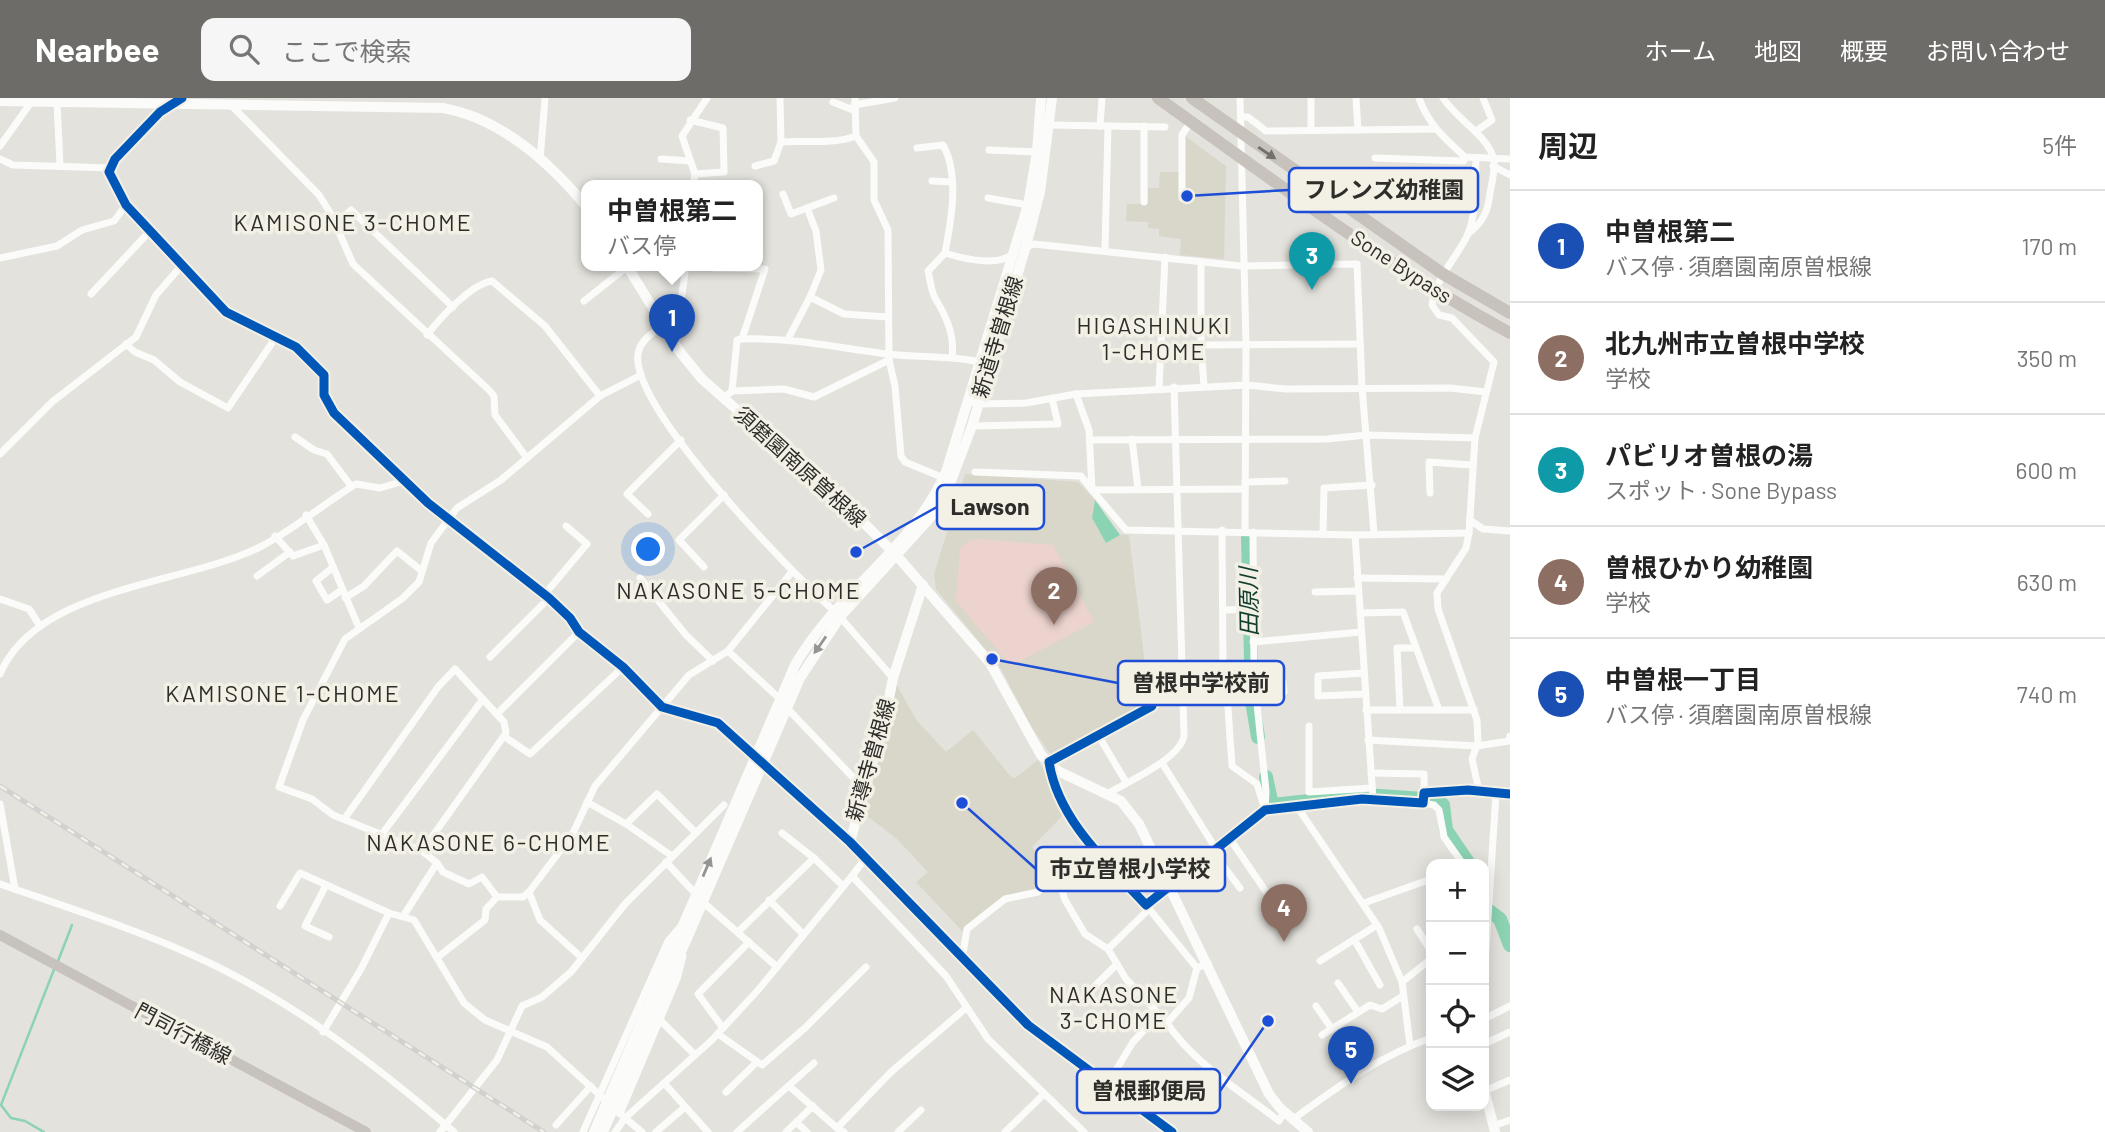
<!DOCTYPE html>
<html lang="ja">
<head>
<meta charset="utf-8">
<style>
	body { margin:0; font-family:Barlow,"Noto Sans JP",sans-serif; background:#f6f6f6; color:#222 }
	.controls { position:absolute; right:21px; bottom:21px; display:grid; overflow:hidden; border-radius:14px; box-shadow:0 4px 18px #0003 }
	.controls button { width:63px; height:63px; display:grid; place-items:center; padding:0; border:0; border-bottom:2px solid #e0e0e0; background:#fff; color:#222; font:35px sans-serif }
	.you { position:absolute; left:649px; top:452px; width:24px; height:24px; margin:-18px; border:5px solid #fff; border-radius:50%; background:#1a73e8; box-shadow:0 0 0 10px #1a73e833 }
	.badge { display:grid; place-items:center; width:46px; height:46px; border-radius:50%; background:#6d6c68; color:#fff; font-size:23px; font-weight:700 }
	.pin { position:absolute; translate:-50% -58px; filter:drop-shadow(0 2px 4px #0008) }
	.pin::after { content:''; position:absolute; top:37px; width:24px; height:21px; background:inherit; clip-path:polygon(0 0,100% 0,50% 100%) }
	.popup { position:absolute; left:581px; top:82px; width:182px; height:91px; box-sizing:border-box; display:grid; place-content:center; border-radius:14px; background:#fff; filter:drop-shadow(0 2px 5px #0005); font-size:23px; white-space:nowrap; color:#767676 }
	.popup b { font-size:26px; color:#222 }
	.popup::after { content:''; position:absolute; left:50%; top:100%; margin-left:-14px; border:14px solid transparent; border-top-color:#fff }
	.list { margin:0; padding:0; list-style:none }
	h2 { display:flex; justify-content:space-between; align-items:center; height:91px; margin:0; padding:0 28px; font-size:30px }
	h2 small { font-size:23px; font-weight:400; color:#767676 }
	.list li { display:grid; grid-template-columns:46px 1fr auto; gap:21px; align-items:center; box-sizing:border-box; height:112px; padding:0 28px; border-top:2px solid #e0e0e0 }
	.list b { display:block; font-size:26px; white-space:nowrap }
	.list p { margin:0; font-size:23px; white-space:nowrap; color:#767676 }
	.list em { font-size:23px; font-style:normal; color:#767676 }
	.icon { flex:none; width:38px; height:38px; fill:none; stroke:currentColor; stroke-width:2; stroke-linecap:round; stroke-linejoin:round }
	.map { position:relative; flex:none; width:1510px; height:1034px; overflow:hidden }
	header { display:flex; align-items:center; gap:42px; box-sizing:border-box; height:98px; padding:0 35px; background:#6d6c68; color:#fff }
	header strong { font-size:33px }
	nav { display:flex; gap:38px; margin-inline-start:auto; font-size:24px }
	.search { width:490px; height:63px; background:#f6f6f6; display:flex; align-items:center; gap:18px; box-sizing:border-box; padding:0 24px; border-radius:14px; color:#767676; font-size:26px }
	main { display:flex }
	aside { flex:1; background:#fff }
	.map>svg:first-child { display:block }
</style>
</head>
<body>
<header>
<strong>Nearbee</strong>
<div class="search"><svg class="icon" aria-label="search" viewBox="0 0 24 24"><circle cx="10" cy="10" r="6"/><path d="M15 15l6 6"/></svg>ここで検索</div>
<nav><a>ホーム</a><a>地図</a><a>概要</a><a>お問い合わせ</a></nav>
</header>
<main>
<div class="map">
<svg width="1510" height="1034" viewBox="0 0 1510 1034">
	<rect width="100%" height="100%" fill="#e3e2dc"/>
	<!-- built -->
	<g fill="#d9d6ca">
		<polygon points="1185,38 1226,68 1224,161 1180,157 1181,141 1159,138 1159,131 1148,130 1148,124 1126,123 1127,106 1148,106 1148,90 1159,90 1160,74 1185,74"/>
		<polygon points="965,376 1078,384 1095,402 1092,420 1106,445 1120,437 1129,437 1150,607 1054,661 1032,630 1000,569 936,491 934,476"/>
		<polygon points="896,586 917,623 946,654 973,632 1011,679 1015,680 1038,662 1066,714 1032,749 1054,771 1037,791 997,803 964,835 916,784 928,774 897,741 861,713"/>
	</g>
	<!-- green -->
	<polygon fill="#edd3cd" points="980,441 1053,447 1094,524 1011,568 956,503 960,450 969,443"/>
	<!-- water -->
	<polygon fill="#8bd3b3" points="1095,402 1120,437 1106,445 1092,420"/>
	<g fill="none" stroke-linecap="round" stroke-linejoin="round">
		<!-- stream -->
		<g stroke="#8bd3b3" stroke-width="2.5">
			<polyline points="58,863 72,827"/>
			<polyline points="44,1034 25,1023 11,1020 1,1007 55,869"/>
		</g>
		<!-- river -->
		<g stroke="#8bd3b3" stroke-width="14">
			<polyline points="1248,439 1252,603 1258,639"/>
			<polyline points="1266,679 1272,707 1366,697 1437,702 1443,707 1446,732 1469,766"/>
			<polyline points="1484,809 1500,821 1510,847"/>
		</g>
		<!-- street -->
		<g stroke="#fbfbfa" stroke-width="7">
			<polyline points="182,0 160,14 115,61 109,74 126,107 226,214 296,249 324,277 324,297 334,315 428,405 549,500 570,520 579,534 623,569 662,609 718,625 850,744 1028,927 1172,1034"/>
			<polyline points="855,0 856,38 874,64 874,102 888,132 889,262 895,288 901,358 905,364 944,380"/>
			<polyline points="1240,0 1246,246 1245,434"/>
			<polyline points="1311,0 1311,32"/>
			<polyline points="1356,0 1358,32"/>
			<path d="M1419,0C1428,26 1445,41 1465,59L1510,61"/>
			<path d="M1443,0C1456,21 1489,38 1494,62C1495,72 1492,85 1490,95C1488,114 1483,124 1468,136"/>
			<polyline points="57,4 60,68"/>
			<polyline points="833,4 853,12"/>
			<polyline points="231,7 319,97 331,116 353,166 489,292 494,298 495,317 527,360"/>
			<polyline points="854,7 895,0"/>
			<polyline points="1242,19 1248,19 1266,33 1435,31"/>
			<polyline points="690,22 723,30 724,74 695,76"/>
			<polyline points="1049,27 1165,29"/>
			<polyline points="1100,28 1102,0"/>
			<polyline points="1476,33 1492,22 1483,0"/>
			<path d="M781,44C808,42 831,47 856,38"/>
			<polyline points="0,48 32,3"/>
			<path d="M917,50L943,47C960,77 951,123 945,155"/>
			<polyline points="989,52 1037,54"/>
			<polyline points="1375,60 1464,63 1465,59"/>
			<path d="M1476,60C1475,84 1477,116 1467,138C1455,162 1436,179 1432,207L1439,217L1452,220L1494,264L1475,340L1469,435L1466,450L1437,495L1438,511L1477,622L1478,644L1472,661L1479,693"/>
			<polyline points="0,61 13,67 111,70"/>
			<polyline points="661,61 690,63"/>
			<polyline points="540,62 545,0"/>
			<polyline points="755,68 774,63 781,44 780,0"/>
			<polyline points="1493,68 1510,77"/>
			<polyline points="932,83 951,84"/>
			<polyline points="693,88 695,76 682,38 707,0"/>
			<polyline points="783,96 791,116 807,110"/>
			<polyline points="988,100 1028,107"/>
			<polyline points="1182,100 1182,37 1191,23"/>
			<polyline points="1144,104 1144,28"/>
			<polyline points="335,127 351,112 453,209"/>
			<polyline points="1024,150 1034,146 1241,168 1357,166 1362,289 1374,435"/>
			<polyline points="1105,152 1108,28"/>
			<polyline points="0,160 57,148 82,132 114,123 126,107"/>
			<path d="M686,168L679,217C666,229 641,236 638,256C630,310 792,475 833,512"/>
			<polyline points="714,170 765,171 742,241"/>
			<polyline points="91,196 150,133"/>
			<polyline points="810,199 821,172 816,133 807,110 834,100"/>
			<polyline points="584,203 627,169"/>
			<path d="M427,237C440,220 471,186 492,183L545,228L600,298"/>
			<polyline points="788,241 810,199 844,216 888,219"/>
			<polyline points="126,246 135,254 154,262 180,284 228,310 276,239"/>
			<polyline points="1201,247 1201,164"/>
			<path d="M952,259C955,237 946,218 935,200C931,193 930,181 928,173L945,155C964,161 996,169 1013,156"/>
			<polyline points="1204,288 1201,247 1360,246"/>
			<polyline points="1159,291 1165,159"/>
			<polyline points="732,293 784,291 814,299 889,262"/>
			<polyline points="1076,296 1089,332 1092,392 1126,432 1355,437 1469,435"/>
			<path d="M724,300L732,293L737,242L742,241C791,239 838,250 887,256C922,260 955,257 989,266"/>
			<polyline points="967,303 978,306 1026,305 1076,296 1246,287 1286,291 1450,290 1486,294"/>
			<polyline points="972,328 1058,326 1052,300"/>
			<polyline points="295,339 314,352 327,356 351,388"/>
			<polyline points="1132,341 1138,391"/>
			<polyline points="1090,342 1327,341 1367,337 1475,340"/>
			<polyline points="0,356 52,304 136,239 156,197 182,167"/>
			<polyline points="975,374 1081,378 1092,392 1245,391"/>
			<polyline points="1245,384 1285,383"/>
			<polyline points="1430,395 1429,364 1472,367"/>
			<polyline points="648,416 627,396 681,342"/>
			<polyline points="306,417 324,447 359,530"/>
			<polyline points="1470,422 1483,431 1510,433"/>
			<polyline points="1222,432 1223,571 1226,581 1232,668 1257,686 1265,712"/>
			<polyline points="1253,434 1254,577 1266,693 1265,712"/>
			<polyline points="1323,436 1324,390 1372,387"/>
			<polyline points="1355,437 1373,701"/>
			<polyline points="275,438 293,458 324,447"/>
			<polyline points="704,469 679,442 724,397"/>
			<polyline points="332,470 316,483 327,502 342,492"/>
			<polyline points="257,478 290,454"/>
			<polyline points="640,480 686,537 713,563"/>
			<polyline points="1357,480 1446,481"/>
			<polyline points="1315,494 1358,493"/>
			<polyline points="544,497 587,446 566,428"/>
			<polyline points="345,500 364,488 397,453 422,473"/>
			<polyline points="0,501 29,511 40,528"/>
			<polyline points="1223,512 1253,511"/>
			<polyline points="1360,515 1403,514 1439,612"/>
			<polyline points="840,519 893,580"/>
			<polyline points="1253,544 1361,534"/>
			<polyline points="728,553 780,601"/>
			<polyline points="490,559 549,500"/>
			<polyline points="1364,575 1318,578 1318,598 1365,596"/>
			<path d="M0,576C37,489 182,487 258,450C288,436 326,404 356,386L380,390L404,383"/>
			<path d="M1254,577L1152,575V608L1049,664C1058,722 1108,766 1146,807L1265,712L1362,701L1423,705L1424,695L1468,692L1510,696"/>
			<polyline points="1255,584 1283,584 1284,594"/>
			<polyline points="786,609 864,691"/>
			<polyline points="1366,612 1474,612"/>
			<polyline points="1400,612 1397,550 1414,550"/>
			<polyline points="497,616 579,534"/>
			<polyline points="1309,628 1309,694 1372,690"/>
			<polyline points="1098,637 1126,684"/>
			<polyline points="505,639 530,656 623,569"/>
			<polyline points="1368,642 1477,648 1509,643 1510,638"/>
			<polyline points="1162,665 1216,751"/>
			<polyline points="1371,675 1424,676 1424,695"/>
			<path d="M1109,695C1127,684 1180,661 1184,638L1174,289"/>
			<polyline points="587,704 626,726"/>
			<polyline points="1423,705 1434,707 1439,712 1444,739 1463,766"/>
			<polyline points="0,706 15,791"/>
			<polyline points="1298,710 1379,830 1402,884 1410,947"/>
			<polyline points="345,720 438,589 455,571 504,624 506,635 422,753"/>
			<polyline points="782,735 814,760"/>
			<polyline points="382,736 483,601"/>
			<polyline points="1230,741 1286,823"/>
			<polyline points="1213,754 1240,790"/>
			<polyline points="672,758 626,726 657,696 696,735"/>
			<polyline points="865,761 852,778 946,878 988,941 1084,1034"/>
			<polyline points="666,764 704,805 777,869"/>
			<polyline points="437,765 443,774 469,786 482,779 497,799"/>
			<polyline points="1056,773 1065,802 1085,836 1108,851 1126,881 1167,925 1189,900 1197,870 1208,865"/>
			<path d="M0,786C63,808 129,829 190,856C286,898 375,966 454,1034"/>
			<polyline points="326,787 305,828 329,839"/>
			<polyline points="769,802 803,836"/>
			<polyline points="1364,805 1431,781"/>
			<polyline points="1146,807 1197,870"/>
			<polyline points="280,808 300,775 389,815"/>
			<polyline points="404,817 437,765 422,753 333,717 312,701 279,689 303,622 345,541 403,500 419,484 431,445 457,410 501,382 600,298 641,277"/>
			<polyline points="1417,831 1431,853"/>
			<polyline points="738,834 814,760 843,788"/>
			<polyline points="1354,841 1380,887"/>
			<polyline points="1108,851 1149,811"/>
			<polyline points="438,859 485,822 486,811 497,799 523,799 529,794"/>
			<polyline points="582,860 540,822 529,794 572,737 595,688 689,577 728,553 791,475"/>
			<polyline points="962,862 967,831 1005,801 1038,794 1056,773 1092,749"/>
			<polyline points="1320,863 1377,827"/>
			<polyline points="1484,882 1496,695"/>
			<polyline points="1402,884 1431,861"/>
			<polyline points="1338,885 1358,914"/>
			<polyline points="1087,896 1117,866"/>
			<polyline points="1316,908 1332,931"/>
			<polyline points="659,921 695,957"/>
			<polyline points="1484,921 1510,908"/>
			<path d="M1167,925C1195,967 1240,992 1279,1023L1284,1014"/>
			<polyline points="723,930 698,896 749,844"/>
			<polyline points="323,934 361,871 389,815 414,822 464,905 485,922 547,949 625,1020 712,942 759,891 852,778"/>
			<polyline points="718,936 762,967 806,929 866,869"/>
			<polyline points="1322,937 1370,907 1382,911 1403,898"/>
			<polyline points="1484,946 1510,934"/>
			<polyline points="664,985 708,1034"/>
			<polyline points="1108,985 1133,944 1159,916"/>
			<polyline points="789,988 837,1030"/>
			<polyline points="1484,993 1510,982"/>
			<polyline points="726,994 757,964"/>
			<polyline points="620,1016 677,881 683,858"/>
			<path d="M1292,1022C1336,990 1379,958 1431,940"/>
			<polyline points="796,1024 807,1034"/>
			<polyline points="556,1027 591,988"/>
			<polyline points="1493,1028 1510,1022"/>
			<polyline points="440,1034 497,962 522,908 542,899 571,874 625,806 724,707"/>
			<polyline points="583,1034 668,843 680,829"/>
			<polyline points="615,1034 625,1020 642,1034"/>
			<polyline points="656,1034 685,1009"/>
			<polyline points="737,1034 814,965"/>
			<polyline points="786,1034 813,1008"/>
			<polyline points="844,1034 837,1030 891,974 966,910"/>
			<polyline points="898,1034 921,1012"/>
			<polyline points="1005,1034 1043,997"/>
		</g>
		<!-- secondary -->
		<g stroke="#fbfbfa" stroke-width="10">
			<path d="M0,3L443,10C500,20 550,65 586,108"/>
			<polyline points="627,168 680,254 702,281 856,417 897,458 990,565 1041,657 1058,673 1121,703 1139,726 1269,996 1280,1010 1308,1034"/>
			<polyline points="850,744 886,616 893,580 923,487"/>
			<polyline points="1484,991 1495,1034"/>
			<path d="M594,1034L795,567C836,495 913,450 946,374L1028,107L1037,54L1041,0"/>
			<polyline points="603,1034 800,580 840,519 931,419 951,383 972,328 1026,148 1040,94 1052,0"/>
		</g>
		<!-- primary -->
		<polyline stroke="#c7c2be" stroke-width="10" points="0,837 366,1034"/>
		<!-- highway -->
		<g stroke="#c8c2bc" stroke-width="12">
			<path d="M1158,0C1273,82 1386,168 1510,235"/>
			<polyline points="1192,0 1443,176 1510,215"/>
		</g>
		<!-- rail casing -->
		<g stroke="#d1d1cf" stroke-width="5">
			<polyline id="rail" points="0,688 544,1034"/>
		</g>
		<!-- rail -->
		<use href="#rail" stroke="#f3f0e6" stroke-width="2.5" stroke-dasharray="8" stroke-linecap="butt"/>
		<!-- cycleway casing -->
		<g stroke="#f3f0e6" stroke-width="13">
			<g id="cycleway">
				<polyline points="182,0 160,14 115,61 109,74 126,107 226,214 296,249 324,277 324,297 334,315 428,405 549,500 570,520 579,534 623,569 662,609 718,625 850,744 1028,927 1172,1034"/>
				<path d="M1254,577L1152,575V608L1049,664C1058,722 1108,766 1146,807L1265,712L1362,701L1423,705L1424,695L1468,692L1510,696"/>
			</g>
		</g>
		<!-- cycleway -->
		<use href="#cycleway" stroke="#0057b8" stroke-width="9"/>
	</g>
	<!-- one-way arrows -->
	<defs><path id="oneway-solid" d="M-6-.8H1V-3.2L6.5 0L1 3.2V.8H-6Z" transform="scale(1.75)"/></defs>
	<use fill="#73706c" href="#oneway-solid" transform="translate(1267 55) rotate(34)"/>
	<g fill="#949492">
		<use href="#oneway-solid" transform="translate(820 547) rotate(125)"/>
		<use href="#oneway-solid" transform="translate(707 769) rotate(-67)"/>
	</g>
	<g text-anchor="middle" stroke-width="7" stroke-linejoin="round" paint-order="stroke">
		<!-- street labels -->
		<g font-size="21" fill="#2e2d2a" stroke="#f3f0e6">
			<text transform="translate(1401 169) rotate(33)" y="7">Sone Bypass</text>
			<text transform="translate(998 239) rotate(-73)" y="7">新道寺曽根線</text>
			<text transform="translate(800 369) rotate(42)" y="7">須磨園南原曽根線</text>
			<text transform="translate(871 662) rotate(-74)" y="7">新導寺曽根線</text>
			<text transform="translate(183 936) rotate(28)" y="7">門司行橋線</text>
		</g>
		<!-- neighbourhood labels -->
		<g font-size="23" letter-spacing="2" fill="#2e2d2a" stroke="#f3f0e6">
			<text x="353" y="133">KAMISONE 3-CHOME</text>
			<text x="1154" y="236">HIGASHINUKI<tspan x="1154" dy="26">1-CHOME</tspan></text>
			<text x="739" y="501">NAKASONE 5-CHOME</text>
			<text x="283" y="604">KAMISONE 1-CHOME</text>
			<text x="489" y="753">NAKASONE 6-CHOME</text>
			<text x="1114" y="905">NAKASONE<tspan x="1114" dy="26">3-CHOME</tspan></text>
		</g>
		<!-- water labels -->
		<g font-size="23" font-style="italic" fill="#113e2c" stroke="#f3f0e6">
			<text transform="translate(1249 504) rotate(-91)" y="8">田原川</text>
		</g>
	</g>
	<!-- callouts -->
	<path fill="none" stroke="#1d4ed8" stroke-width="2.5" d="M1187 98L1289 92M856 454L937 409M992 561L1118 585M962 705L1036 771M1268 923L1220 993"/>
	<g fill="#1d4ed8" stroke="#f3f0e6" stroke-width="2.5">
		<circle cx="1187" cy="98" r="7"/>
		<circle cx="856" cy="454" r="7"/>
		<circle cx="992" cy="561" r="7"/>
		<circle cx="962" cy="705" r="7"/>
		<circle cx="1268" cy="923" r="7"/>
	</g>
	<g fill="#f3f0e6" stroke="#1d4ed8" stroke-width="2.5">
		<rect x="1289" y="70" width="189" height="44" rx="7"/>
		<rect x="937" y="387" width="107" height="44" rx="7"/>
		<rect x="1118" y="563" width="166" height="44" rx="7"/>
		<rect x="1036" y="749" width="189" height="44" rx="7"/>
		<rect x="1077" y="971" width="143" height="44" rx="7"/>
	</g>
	<g font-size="23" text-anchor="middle" font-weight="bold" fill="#2e2d2a">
		<text x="1384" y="100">フレンズ幼稚園</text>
		<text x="990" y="417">Lawson</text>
		<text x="1201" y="593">曽根中学校前</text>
		<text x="1130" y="779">市立曽根小学校</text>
		<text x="1149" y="1001">曽根郵便局</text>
	</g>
</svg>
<div class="controls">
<button>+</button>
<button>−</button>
<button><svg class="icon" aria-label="locate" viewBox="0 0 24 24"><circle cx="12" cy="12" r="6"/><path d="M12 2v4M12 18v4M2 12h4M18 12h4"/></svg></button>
<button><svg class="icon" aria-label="layers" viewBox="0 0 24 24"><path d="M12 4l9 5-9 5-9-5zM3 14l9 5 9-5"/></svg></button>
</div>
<div class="you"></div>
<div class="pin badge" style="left:672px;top:254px;background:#1a4fb4">1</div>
<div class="popup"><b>中曽根第二</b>バス停</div>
<div class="pin badge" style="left:1054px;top:527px;background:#8d6e63">2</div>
<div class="pin badge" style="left:1312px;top:192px;background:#0f9aa8">3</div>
<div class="pin badge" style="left:1284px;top:844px;background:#8d6e63">4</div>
<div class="pin badge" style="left:1351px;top:986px;background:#1a4fb4">5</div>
</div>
<aside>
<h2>周辺<small>5件</small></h2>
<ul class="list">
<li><span class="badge" style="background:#1a4fb4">1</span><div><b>中曽根第二</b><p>バス停 · 須磨園南原曽根線</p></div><em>170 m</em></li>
<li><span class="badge" style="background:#8d6e63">2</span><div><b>北九州市立曽根中学校</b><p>学校</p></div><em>350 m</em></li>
<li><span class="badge" style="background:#0f9aa8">3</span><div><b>パビリオ曽根の湯</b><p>スポット · Sone Bypass</p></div><em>600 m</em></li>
<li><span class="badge" style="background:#8d6e63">4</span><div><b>曽根ひかり幼稚園</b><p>学校</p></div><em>630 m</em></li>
<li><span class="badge" style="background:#1a4fb4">5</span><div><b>中曽根一丁目</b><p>バス停 · 須磨園南原曽根線</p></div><em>740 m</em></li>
</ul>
</aside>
</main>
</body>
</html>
